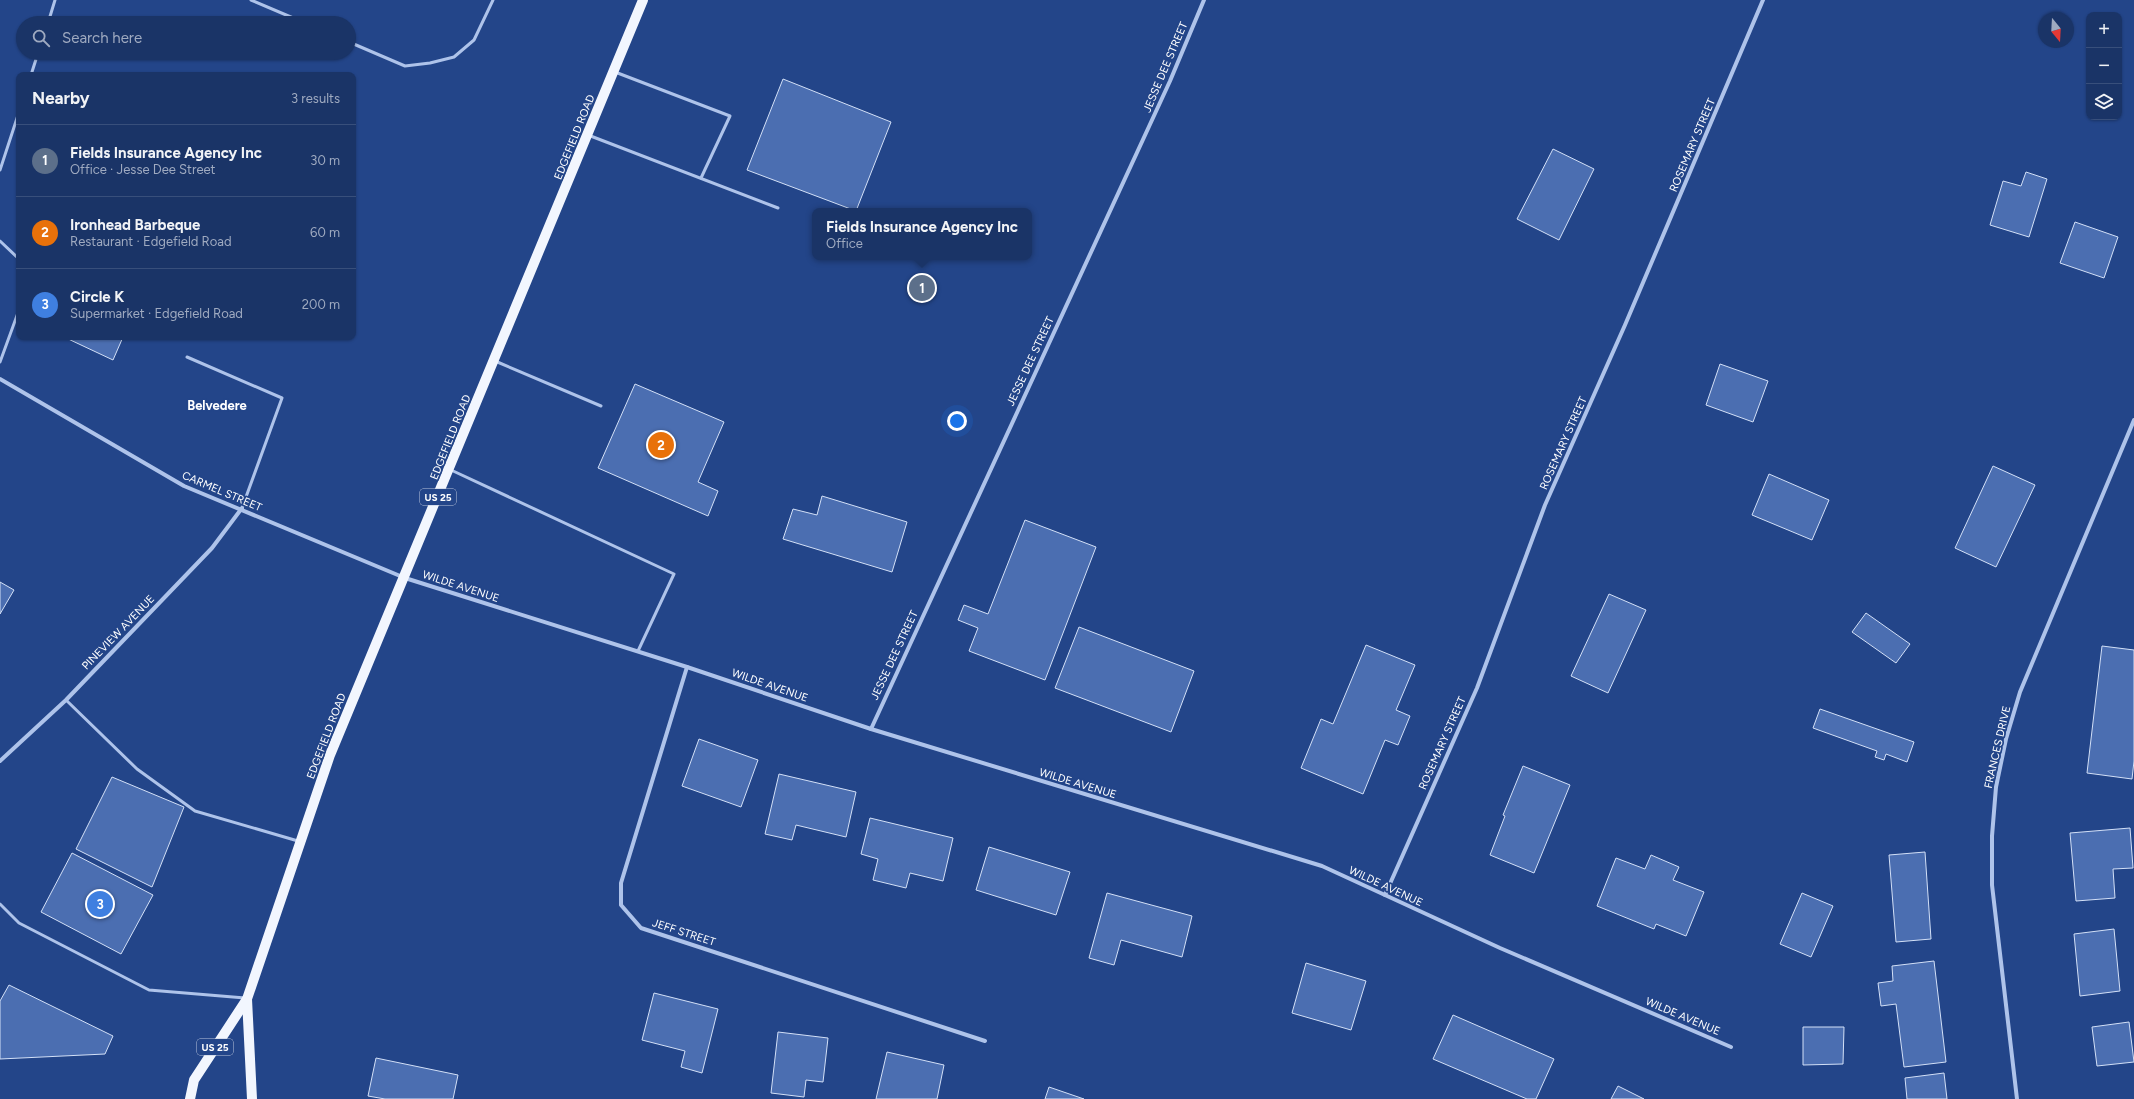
<!DOCTYPE html>
<html lang="en">
<head>
<meta charset="utf-8">
<style>
	body { margin:0; font-family:Figtree,sans-serif; background:#233c6d; color:#f1f3f6 }
	.controls { position:absolute; right:12px; top:12px; display:grid; overflow:hidden; border-radius:8px; box-shadow:0 1px 3px #0004 }
	.controls button { width:36px; height:36px; display:grid; place-items:center; padding:0; border:0; border-bottom:1px solid #384f7b; background:#1a3467; color:#f1f3f6; font:20px sans-serif }
	.compass { position:absolute; left:2038px; top:12px; width:36px; height:36px; border-radius:50%; background:#1a3467; box-shadow:0 1px 3px #0004; rotate:162deg }
	.you { position:absolute; left:957px; top:421px; width:14px; height:14px; margin:-10px; border:3px solid #fff; border-radius:50%; background:#1a73e8; box-shadow:0 0 0 6px #1a73e833 }
	.badge { display:grid; place-items:center; width:26px; height:26px; border-radius:50%; background:#95b2f1; color:#fff; font-size:13px; font-weight:700 }
	.pin { position:absolute; translate:-50% -50%; border:2px solid #fff; box-shadow:0 1px 4px #0006 }
	.popup { position:absolute; left:812px; top:208px; width:220px; height:52px; box-sizing:border-box; display:grid; place-content:center; border-radius:8px; background:#1a3467; filter:drop-shadow(0 1px 3px #0005); font-size:13px; white-space:nowrap; color:#9faac0 }
	.popup b { font-size:15px; color:#f1f3f6 }
	.popup::after { content:''; position:absolute; left:50%; top:100%; margin-left:-8px; border:8px solid transparent; border-top-color:#1a3467 }
	.list { margin:0; padding:0; list-style:none }
	h2 { display:flex; justify-content:space-between; align-items:center; height:52px; margin:0; padding:0 16px; font-size:17px }
	h2 small { font-size:13px; font-weight:400; color:#9faac0 }
	.list li { display:grid; grid-template-columns:26px 1fr auto; gap:12px; align-items:center; box-sizing:border-box; height:72px; padding:0 16px; border-top:1px solid #384f7b }
	.list b { display:block; font-size:15px; white-space:nowrap }
	.list p { margin:0; font-size:13px; white-space:nowrap; color:#9faac0 }
	.list em { font-size:13px; font-style:normal; color:#9faac0 }
	.icon { flex:none; width:22px; height:22px; fill:none; stroke:currentColor; stroke-width:2; stroke-linecap:round; stroke-linejoin:round }
	.map { position:relative; flex:none; width:2134px; height:1099px; overflow:hidden }
	.search { position:absolute; background:#1a3467; box-shadow:0 1px 3px #0004; left:16px; top:16px; width:340px; height:44px; display:flex; align-items:center; gap:10px; box-sizing:border-box; padding:0 14px; border-radius:22px; color:#9faac0; font-size:15px }
	.panel { position:absolute; background:#1a3467; box-shadow:0 1px 3px #0004; left:16px; top:72px; width:340px; height:268px; border-radius:8px }
	.map>svg:first-child { display:block }
</style>
</head>
<body>
<div class="map">
<svg width="2134" height="1099" viewBox="0 0 2134 1099">
	<rect width="100%" height="100%" fill="#234589"/>
	<!-- building -->
	<g fill="#4b6eb1" stroke="#d3e0f7">
		<polygon points="783,79 891,122 856,211 747,170"/>
		<polygon points="1553,149 1594,169 1559,240 1517,219"/>
		<polygon points="2026,172 2047,179 2029,237 1990,225 2003,181 2021,186"/>
		<polygon points="2075,222 2118,237 2104,278 2060,263"/>
		<polygon points="64,337 123,337 113,360"/>
		<polygon points="1720,364 1768,381 1753,422 1706,405"/>
		<polygon points="635,384 724,422 698,482 718,491 708,516 598,468"/>
		<polygon points="1993,466 2035,485 1996,567 1955,548"/>
		<polygon points="1769,474 1829,500 1812,540 1752,515"/>
		<polygon points="822,496 907,522 892,572 783,539 793,509 817,515"/>
		<polygon points="1025,520 1096,547 1045,680 969,651 978,628 958,620 964,605 988,614"/>
		<polygon points="0,582 14,590 0,614"/>
		<polygon points="1609,594 1646,610 1608,693 1571,676"/>
		<polygon points="1866,613 1910,644 1896,663 1852,632"/>
		<polygon points="1079,627 1194,671 1171,732 1055,688"/>
		<polygon points="1366,645 1415,665 1396,710 1410,716 1398,745 1385,740 1363,794 1301,768 1321,719 1333,724"/>
		<polygon points="2102,646 2134,650 2134,761 2132,779 2087,773"/>
		<polygon points="1820,709 1914,742 1907,762 1886,754 1884,760 1875,757 1877,751 1813,728"/>
		<polygon points="699,739 758,760 741,807 682,786"/>
		<polygon points="1523,766 1570,785 1534,873 1490,855 1505,816 1503,815"/>
		<polygon points="779,774 856,792 846,837 796,825 792,840 765,834"/>
		<polygon points="112,777 184,807 152,887 76,849"/>
		<polygon points="870,818 953,838 943,881 910,873 906,888 873,880 878,859 861,854"/>
		<polygon points="2130,828 2133,868 2113,869 2115,898 2076,901 2070,833"/>
		<polygon points="989,847 1070,872 1056,915 976,890"/>
		<polygon points="1925,852 1931,939 1896,942 1889,855"/>
		<polygon points="72,853 153,895 121,954 41,912"/>
		<polygon points="1651,855 1679,867 1673,880 1704,892 1686,936 1656,924 1654,929 1597,906 1616,858 1645,869"/>
		<polygon points="1107,893 1192,916 1182,957 1121,940 1114,965 1089,958"/>
		<polygon points="1802,893 1833,906 1811,957 1780,944"/>
		<polygon points="2114,929 2120,991 2080,996 2074,934"/>
		<polygon points="1934,961 1946,1062 1904,1067 1896,1004 1881,1006 1878,983 1893,981 1892,966"/>
		<polygon points="1306,963 1366,981 1351,1030 1292,1013"/>
		<polygon points="9,985 113,1036 105,1054 0,1059 0,1001"/>
		<polygon points="654,993 718,1009 702,1073 681,1067 685,1051 642,1040"/>
		<polygon points="1453,1015 1554,1059 1536,1099 1527,1099 1433,1059"/>
		<polygon points="2129,1022 2134,1062 2097,1066 2092,1027"/>
		<polygon points="1803,1027 1844,1027 1843,1064 1803,1065"/>
		<polygon points="778,1032 828,1038 823,1082 806,1080 804,1097 771,1093"/>
		<polygon points="887,1052 944,1065 937,1099 876,1099"/>
		<polygon points="376,1058 458,1075 453,1099 385,1099 368,1096"/>
		<polygon points="1944,1073 1947,1099 1907,1099 1905,1078"/>
		<polygon points="1618,1086 1644,1099 1611,1099"/>
		<polygon points="1049,1087 1084,1099 1045,1099"/>
	</g>
	<g fill="none" stroke-linecap="round" stroke-linejoin="round">
		<!-- service -->
		<g stroke="#aec3ea" stroke-width="3">
			<polyline points="251,0 305,23"/>
			<polyline points="48,23 55,0"/>
			<polyline points="349,42 405,66 430,63 454,57 474,40 493,0"/>
			<polyline points="615,72 730,116 701,178"/>
			<polyline points="31,75 38,53"/>
			<polyline points="588,135 778,208"/>
			<polyline points="0,170 19,112"/>
			<polyline points="0,241 19,259"/>
			<polyline points="187,357 282,398 242,508"/>
			<polyline points="495,361 601,406"/>
			<polyline points="0,362 19,310"/>
			<polyline points="451,470 674,574 638,651"/>
			<polyline points="66,700 137,769 195,811 298,841"/>
			<polyline points="0,904 19,923 149,990 245,998"/>
		</g>
		<!-- minor -->
		<g stroke="#aec3ea" stroke-width="4">
			<polyline points="0,379 184,486 405,578 687,667 871,729 1322,866 1500,948 1731,1047"/>
			<polyline points="687,667 621,883 621,905 641,928 985,1041"/>
			<polyline points="871,729 1170,81 1204,0"/>
			<polyline points="0,761 66,700 212,548 242,508"/>
			<polyline points="1385,895 1477,688 1545,505 1625,325 1763,0"/>
			<polyline points="2017,1099 1992,885 1992,836 1996,787 2006,739 2020,692 2134,420"/>
		</g>
		<!-- primary -->
		<g stroke="#f2f6fe" stroke-width="10">
			<polyline points="247,999 252,1099"/>
			<polyline points="190,1099 194,1080 247,999 330,755 643,0"/>
		</g>
	</g>
	<g text-anchor="middle" stroke-width="3.5" stroke-linejoin="round" paint-order="stroke">
		<!-- shield labels -->
		<g fill="#234589" stroke="#bdc7dc" stroke-width="1">
			<rect x="420" y="489" width="36" height="16" rx="3"/>
			<rect x="197" y="1039" width="36" height="16" rx="3"/>
		</g>
		<g font-size="10" font-weight="bold" fill="#fff">
			<text x="438" y="501">US 25</text>
			<text x="215" y="1051">US 25</text>
		</g>
		<!-- street labels -->
		<g font-size="11" fill="#fff" stroke="#234589">
			<text transform="translate(1165 67) rotate(-67)" y="4">JESSE DEE STREET</text>
			<text transform="translate(574 137) rotate(-68)" y="4">EDGEFIELD ROAD</text>
			<text transform="translate(1692 145) rotate(-67)" y="4">ROSEMARY STREET</text>
			<text transform="translate(1030 361) rotate(-65)" y="4">JESSE DEE STREET</text>
			<text transform="translate(450 437) rotate(-68)" y="4">EDGEFIELD ROAD</text>
			<text transform="translate(1563 443) rotate(-66)" y="4">ROSEMARY STREET</text>
			<text transform="translate(222 491) rotate(23)" y="4">CARMEL STREET</text>
			<text transform="translate(461 586) rotate(18)" y="4">WILDE AVENUE</text>
			<text transform="translate(118 632) rotate(-46)" y="4">PINEVIEW AVENUE</text>
			<text transform="translate(894 655) rotate(-65)" y="4">JESSE DEE STREET</text>
			<text transform="translate(770 685) rotate(19)" y="4">WILDE AVENUE</text>
			<text transform="translate(326 736) rotate(-69)" y="4">EDGEFIELD ROAD</text>
			<text transform="translate(1442 743) rotate(-66)" y="4">ROSEMARY STREET</text>
			<text transform="translate(1997 747) rotate(-77)" y="4">FRANCES DRIVE</text>
			<text transform="translate(1078 783) rotate(17)" y="4">WILDE AVENUE</text>
			<text transform="translate(1386 886) rotate(25)" y="4">WILDE AVENUE</text>
			<text transform="translate(684 932) rotate(18)" y="4">JEFF STREET</text>
			<text transform="translate(1683 1016) rotate(23)" y="4">WILDE AVENUE</text>
		</g>
		<!-- quarter labels -->
		<g font-size="13" font-weight="bold" fill="#fff" stroke="#234589">
			<text x="217" y="410">Belvedere</text>
		</g>
	</g>
</svg>
<div class="controls">
<button>+</button>
<button>−</button>
<button><svg class="icon" aria-label="layers" viewBox="0 0 24 24"><path d="M12 4l9 5-9 5-9-5zM3 14l9 5 9-5"/></svg></button>
</div>
<svg class="compass" viewBox="-18 -18 36 36"><path d="M0-13l5 13h-10z" fill="#e53935"/><path d="M0 13l5-13h-10z" fill="#9faac0"/></svg>
<div class="you"></div>
<div class="pin badge" style="left:922px;top:288px;background:#5c6f8a">1</div>
<div class="popup"><b>Fields Insurance Agency Inc</b>Office</div>
<div class="pin badge" style="left:661px;top:445px;background:#e8710a">2</div>
<div class="pin badge" style="left:100px;top:904px;background:#3f7fe0">3</div>
<div class="search"><svg class="icon" aria-label="search" viewBox="0 0 24 24"><circle cx="10" cy="10" r="6"/><path d="M15 15l6 6"/></svg>Search here</div>
<section class="panel">
<h2>Nearby<small>3 results</small></h2>
<ul class="list">
<li><span class="badge" style="background:#5c6f8a">1</span><div><b>Fields Insurance Agency Inc</b><p>Office · Jesse Dee Street</p></div><em>30 m</em></li>
<li><span class="badge" style="background:#e8710a">2</span><div><b>Ironhead Barbeque</b><p>Restaurant · Edgefield Road</p></div><em>60 m</em></li>
<li><span class="badge" style="background:#3f7fe0">3</span><div><b>Circle K</b><p>Supermarket · Edgefield Road</p></div><em>200 m</em></li>
</ul>
</section>
</div>
</body>
</html>
